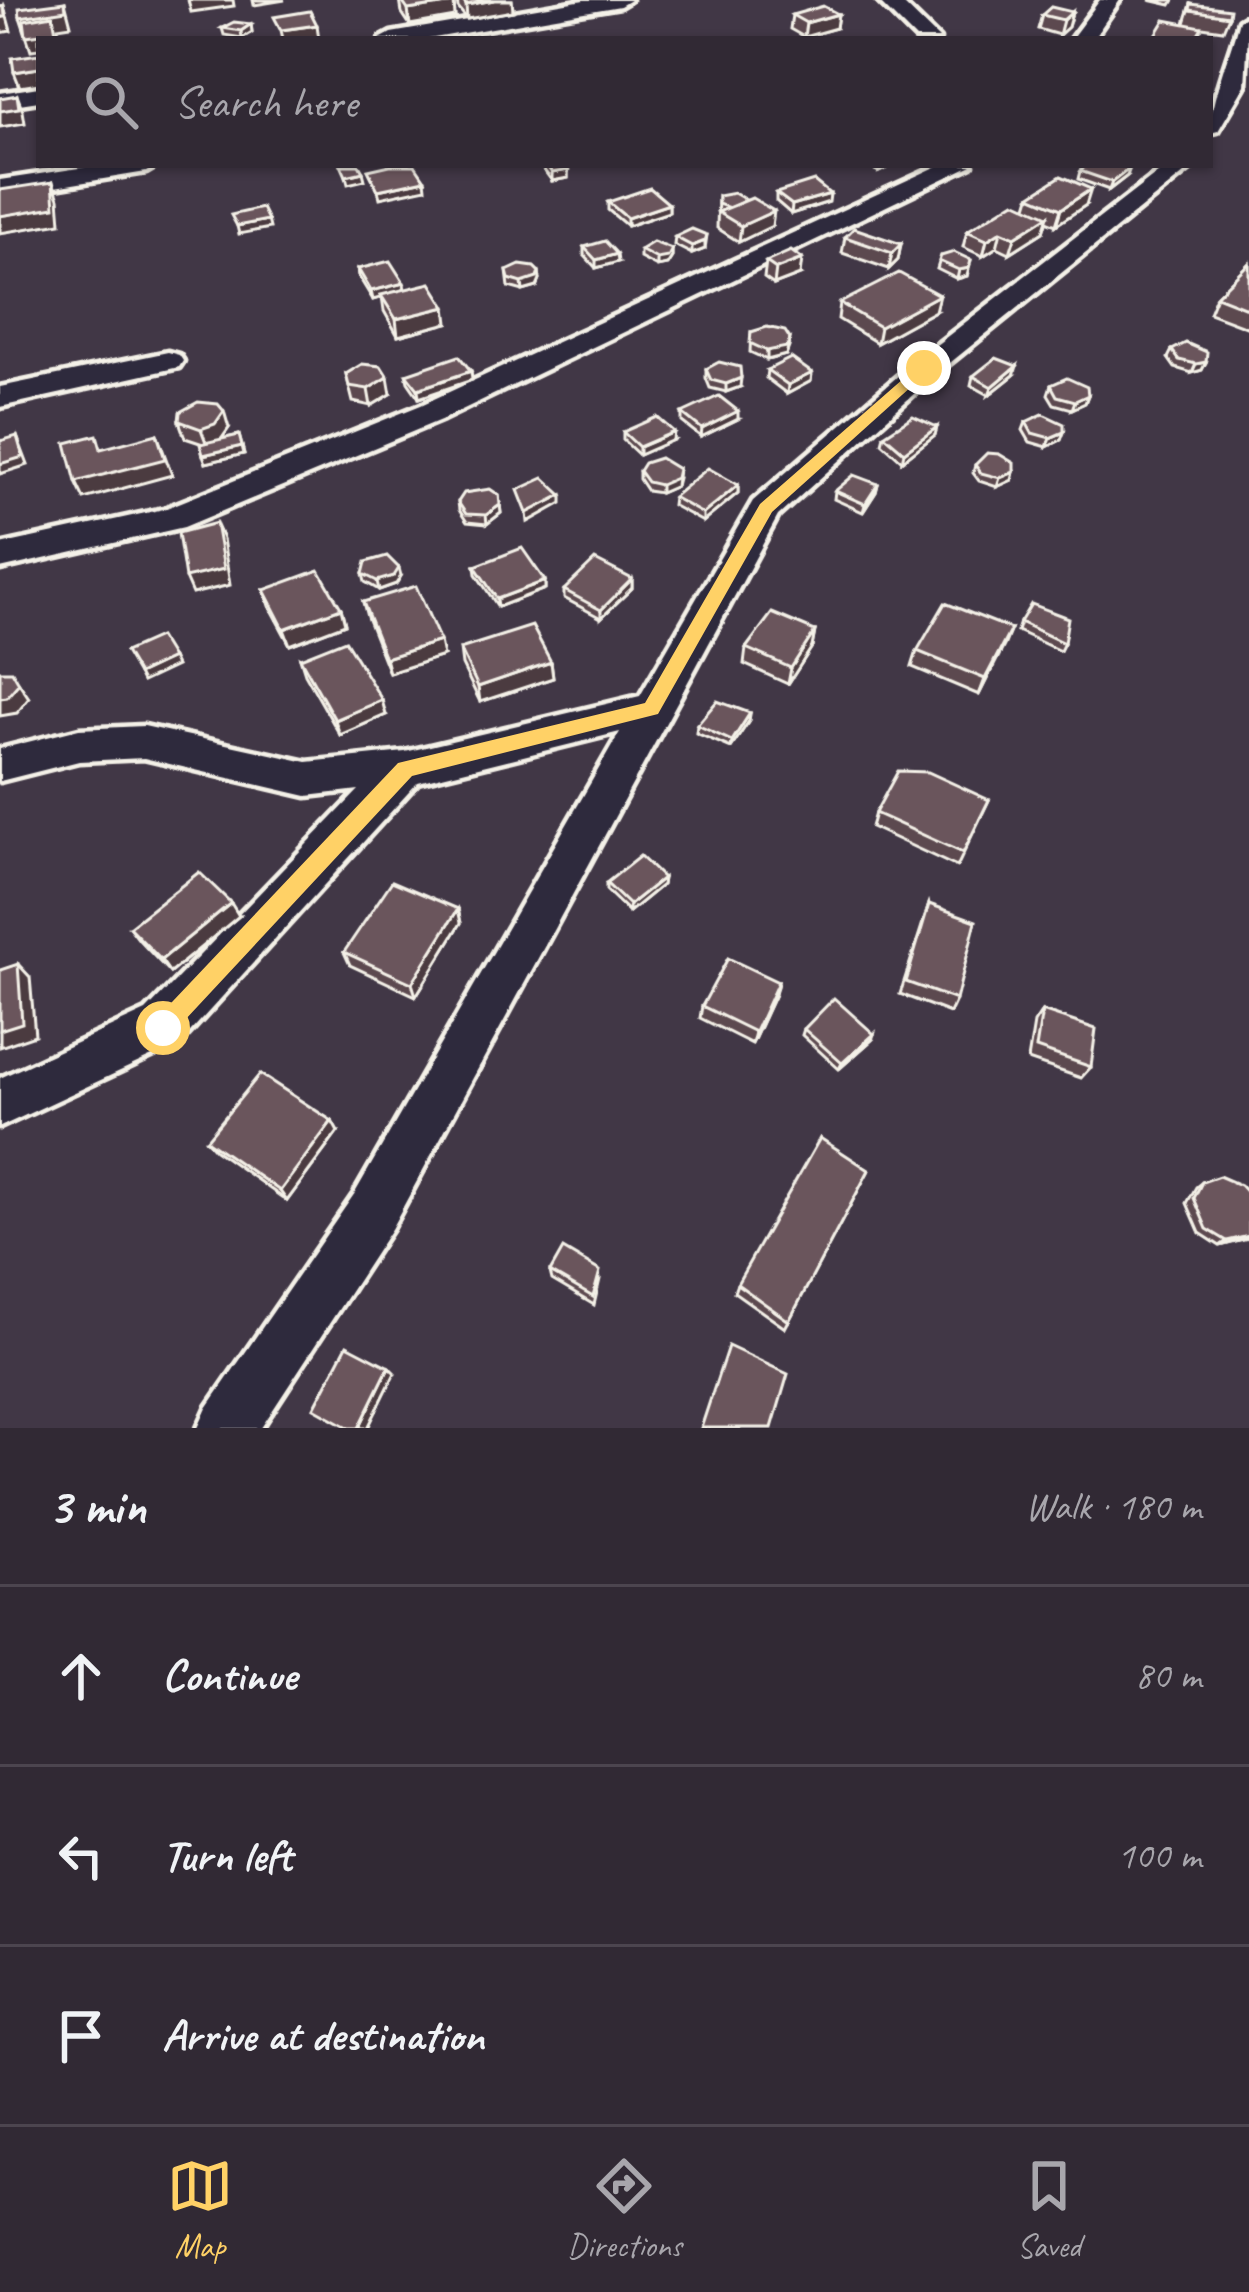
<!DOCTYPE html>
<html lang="en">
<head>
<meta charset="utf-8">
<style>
	body { margin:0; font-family:Caveat,sans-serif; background:#39313c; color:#f1f3f6 }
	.stop { position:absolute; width:36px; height:36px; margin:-27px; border:9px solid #ffd166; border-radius:50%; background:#fff }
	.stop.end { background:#ffd166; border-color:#fff; box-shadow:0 3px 12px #0008 }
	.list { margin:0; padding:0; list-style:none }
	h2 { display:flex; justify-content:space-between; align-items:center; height:156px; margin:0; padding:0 48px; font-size:51px }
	h2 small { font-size:39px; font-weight:400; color:#a8a6ac }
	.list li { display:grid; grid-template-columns:78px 1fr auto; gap:36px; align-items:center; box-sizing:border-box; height:180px; padding:0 48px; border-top:3px solid #4c454f }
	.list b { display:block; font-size:45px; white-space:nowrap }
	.list em { font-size:39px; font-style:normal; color:#a8a6ac }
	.icon { flex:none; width:66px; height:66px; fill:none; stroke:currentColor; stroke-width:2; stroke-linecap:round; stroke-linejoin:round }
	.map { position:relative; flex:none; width:1249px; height:1428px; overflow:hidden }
	.search { position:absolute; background:#312934; box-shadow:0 3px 9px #0004; left:36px; right:36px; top:36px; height:132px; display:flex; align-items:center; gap:30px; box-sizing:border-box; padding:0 42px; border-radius:0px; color:#a8a6ac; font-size:45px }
	.sheet { height:696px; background:#312934 }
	nav { display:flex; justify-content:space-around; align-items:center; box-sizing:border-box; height:168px; border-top:3px solid #4c454f; background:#312934; font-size:33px; color:#a8a6ac }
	nav a { display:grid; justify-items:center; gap:6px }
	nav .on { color:#ffd166 }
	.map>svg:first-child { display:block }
</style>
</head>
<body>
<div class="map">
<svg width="1249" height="1428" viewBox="0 0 1249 1428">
	<rect width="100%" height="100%" fill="#413746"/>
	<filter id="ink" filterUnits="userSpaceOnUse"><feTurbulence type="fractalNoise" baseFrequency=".00833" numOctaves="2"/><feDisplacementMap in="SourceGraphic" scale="24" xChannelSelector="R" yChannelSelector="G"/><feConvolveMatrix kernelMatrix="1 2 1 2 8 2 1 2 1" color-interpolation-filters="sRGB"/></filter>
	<g filter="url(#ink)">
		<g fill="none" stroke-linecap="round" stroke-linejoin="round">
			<!-- street casing -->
			<g stroke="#f4f1e8" stroke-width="9">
				<g id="street">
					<polygon points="584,0 630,0 620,6 428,39 380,39 391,33"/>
					<polygon points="877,0 899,0 939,39 916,39"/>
					<polygon points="1100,0 1120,0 1093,39 1071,39"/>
					<path d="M1249,14L1245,85L1218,131L1210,133C1210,98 1230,56 1239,20Z"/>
					<polygon points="39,87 39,101 0,107 0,93"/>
					<polygon points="99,165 158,165 146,172 0,196 0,180"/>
					<polygon points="940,165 972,165 443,419 184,527 0,569 0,545 164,509 421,405"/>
					<polygon points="1168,165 1195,165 935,375 778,516 391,1229 261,1428 198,1428 207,1408 355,1193 620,732 418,782 180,1043 0,1127 0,1078 146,1011 359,790 307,796 144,758 79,761 0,781 0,749 79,729 144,726 307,762 405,752 640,696 753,501 913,363"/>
					<polygon points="168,352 179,355 183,361 179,367 0,407 0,387"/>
				</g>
			</g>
			<!-- street -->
			<use href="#street" fill="#2f2a3d" fill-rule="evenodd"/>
		</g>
		<!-- wall -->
		<g fill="#5c484f" stroke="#f4f1e8" stroke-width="3">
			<polygon points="400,0 454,3 455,17 410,25 402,13"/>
			<polygon points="457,0 512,0 513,11 467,19 458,8"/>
			<polygon points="1149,0 1174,0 1171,5"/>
			<polygon points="1191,4 1229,16 1223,30 1202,27 1198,39 1153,39 1185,23"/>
			<polygon points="1072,12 1068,27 1059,35 1038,29 1042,15"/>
			<polygon points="838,14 836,28 804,37 790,29 792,15"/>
			<polygon points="251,24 252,32 242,38 224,35 222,28"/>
			<polygon points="540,165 564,165 568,170 568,178 552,181"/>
			<polygon points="864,165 894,165 879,172"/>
			<polygon points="1080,171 1127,176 1109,190 1078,179"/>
			<polygon points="776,193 829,202 791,214 776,201"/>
			<polygon points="718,196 772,226 739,242 717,228"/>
			<polygon points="1030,196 1086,205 1056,225 1046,221 1043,232 1010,253 997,247 983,256 963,247 967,231 1027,206"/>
			<polygon points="608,202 669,204 669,212 627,226 608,210"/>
			<polygon points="707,235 705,249 692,254 674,245 675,237"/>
			<polygon points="845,237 901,244 898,260 889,269 842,253"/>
			<polygon points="584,247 618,262 596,268 584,255"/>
			<polygon points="672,249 672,257 667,265 657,267 640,258 640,250"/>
			<polygon points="941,256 971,260 967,276 957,279 937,269"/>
			<polygon points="766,262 800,275 774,285 764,278"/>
			<polygon points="1249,263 1249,328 1209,313 1216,296"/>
			<polygon points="358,269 405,290 448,323 398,336 384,311 382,297 373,300 359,277"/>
			<polygon points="507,271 539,272 540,280 537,287 523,291 509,287"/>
			<polygon points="840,303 935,311 877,343 838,319"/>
			<polygon points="751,332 789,347 786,355 767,360 750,352"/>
			<polygon points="1172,350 1206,362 1202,370 1192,373 1175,368 1168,358"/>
			<polygon points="706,369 740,387 726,392 710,388 706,378"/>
			<polygon points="767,370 812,373 811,381 787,394 766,378"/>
			<polygon points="471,371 472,380 419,398 408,382 406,374"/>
			<polygon points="346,374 391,394 371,406 353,402"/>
			<polygon points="1014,375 989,395 971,385 973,376"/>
			<polygon points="1051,385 1088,395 1085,403 1072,409 1054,404 1048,394"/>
			<polygon points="682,413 738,419 701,437 682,422"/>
			<polygon points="179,421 229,428 221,439 239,435 244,454 206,463 203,444 185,438"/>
			<polygon points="1026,422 1064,432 1061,440 1047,447 1030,442 1023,430"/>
			<polygon points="937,427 935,435 902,461 882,443 884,435"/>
			<polygon points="623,432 673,440 639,455 623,440"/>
			<polygon points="975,465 1014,472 1012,480 997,487 979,481 973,473"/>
			<polygon points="639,471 678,478 676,486 660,493 647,491 639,479"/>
			<polygon points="878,484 876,492 863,512 834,499 835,491"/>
			<polygon points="738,485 738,493 703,522 672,505 673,497"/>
			<polygon points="499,495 501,513 487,524 467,522 459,510 458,502"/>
			<polygon points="475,566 545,581 545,589 498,607 476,574"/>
			<polygon points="363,574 401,576 396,584 379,590 365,582"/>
			<polygon points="632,579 632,588 601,618 564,598 564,590"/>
			<polygon points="264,590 341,608 345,624 290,645 269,606"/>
			<polygon points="363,602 443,656 389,673 367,617"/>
			<polygon points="1020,622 1064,643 1060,651 1017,631"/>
			<polygon points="1011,629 979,695 912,667 917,651"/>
			<polygon points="815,631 812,647 788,684 744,664 746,648"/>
			<polygon points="460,649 551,662 553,678 480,702 462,665"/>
			<polygon points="300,658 386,715 340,735 305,674"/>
			<polygon points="750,713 749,721 731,748 696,733 697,725"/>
			<polygon points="989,800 957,867 871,827 875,813"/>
			<polygon points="663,878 662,885 629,912 606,890 606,883"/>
			<polygon points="929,904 956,1000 950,1013 900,994"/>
			<polygon points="458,909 461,923 416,996 350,965 344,952"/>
			<polygon points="239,916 170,973 139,940 129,927"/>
			<polygon points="778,982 775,994 752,1044 700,1018 702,1006"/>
			<polygon points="1042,1011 1091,1067 1081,1078 1028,1060 1034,1023"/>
			<polygon points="804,1029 872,1040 839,1069 802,1035"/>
			<polygon points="338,1132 287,1201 215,1150 206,1140"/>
			<polygon points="869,1170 785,1328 734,1292 737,1284"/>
			<polygon points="1202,1182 1249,1238 1220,1246 1200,1233 1187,1203 1196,1187"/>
			<polygon points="550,1272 600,1279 594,1305 552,1280"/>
		</g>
		<!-- shaded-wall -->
		<g fill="#4b3b40" stroke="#f4f1e8" stroke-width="3">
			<polygon points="188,0 233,0 234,6 191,12"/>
			<polygon points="253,0 285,0 254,5"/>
			<polygon points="494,0 512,0 513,11 467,19 466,5"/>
			<polygon points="65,2 71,25 58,27 60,39 39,39 39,49 31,50 20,17"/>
			<polygon points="454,3 455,17 410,25 408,10"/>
			<polygon points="4,6 11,31 0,33 0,18"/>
			<polygon points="1072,12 1068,27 1059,35 1063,20"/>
			<polygon points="838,14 836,28 804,37 806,23"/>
			<polygon points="251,24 252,32 242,38 241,31"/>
			<polygon points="317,25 319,39 283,39 281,30"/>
			<polygon points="39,68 39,84 20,87 14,72"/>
			<polygon points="17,95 23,111 25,123 0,127 0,111"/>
			<polygon points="881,165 894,165 879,172"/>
			<polygon points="1130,168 1127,176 1109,190 1112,182"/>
			<polygon points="568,170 568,178 552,181 552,173"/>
			<polygon points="363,172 365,180 348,184 346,176"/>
			<polygon points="425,180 426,188 380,198 378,190"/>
			<polygon points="53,182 59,198 61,223 0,233 0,216"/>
			<polygon points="1091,189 1086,205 1056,225 1061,209"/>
			<polygon points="830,194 829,202 791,214 792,205"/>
			<polygon points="669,204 669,212 627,226 627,218"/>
			<polygon points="774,211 772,226 739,242 741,226"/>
			<polygon points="1048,216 1043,232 1010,253 1015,237"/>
			<polygon points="268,220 270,228 239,234 237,226"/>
			<polygon points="1001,231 997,247 983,256 987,240"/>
			<polygon points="705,241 705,249 692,254 692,246"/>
			<polygon points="901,244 898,260 889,269 892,253"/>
			<polygon points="672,249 672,257 667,265 657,267 657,259"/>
			<polygon points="617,254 618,262 596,268 596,260"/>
			<polygon points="802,259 800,275 774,285 776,269"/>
			<polygon points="969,268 967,276 957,279 959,270"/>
			<polygon points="539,272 540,280 537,287 523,291 522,283"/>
			<polygon points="404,283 405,291 373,300 371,291"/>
			<polygon points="939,295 935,311 877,343 880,327"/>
			<polygon points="446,307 448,323 398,336 396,319"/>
			<polygon points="790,339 786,355 767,360 767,351"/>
			<polygon points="1206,362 1202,370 1192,373 1196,364"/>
			<polygon points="1017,366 1014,375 989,395 992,387"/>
			<polygon points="471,371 472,380 419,398 418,389"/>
			<polygon points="812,373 811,381 787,394 788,385"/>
			<polygon points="388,377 391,394 371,406 368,389"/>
			<polygon points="741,378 740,387 726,392 726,384"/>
			<polygon points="1088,395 1085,403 1072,409 1075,401"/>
			<polygon points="224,411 229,428 220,441 207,445 201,429"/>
			<polygon points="738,411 738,419 701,437 702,429"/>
			<polygon points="937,427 935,435 902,461 904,452"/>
			<polygon points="674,432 673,440 639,455 639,447"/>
			<polygon points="1064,432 1061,440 1047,447 1050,438"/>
			<polygon points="157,434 172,475 84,499 76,482"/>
			<polygon points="17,436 28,465 0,474 0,464"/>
			<polygon points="242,446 244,454 206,463 203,455"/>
			<polygon points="678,469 676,486 660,493 660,485"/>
			<polygon points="1014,472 1012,480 997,487 1000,478"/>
			<polygon points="878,484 876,492 863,512 865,504"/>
			<polygon points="738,485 738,493 703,522 703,514"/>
			<polygon points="562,495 562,503 528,522 527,513"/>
			<polygon points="500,505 501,513 487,524 486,515"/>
			<polygon points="216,523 223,539 230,585 192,594 185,578"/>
			<polygon points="399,568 401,576 396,584 379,590 377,581"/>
			<polygon points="632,579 632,588 601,618 601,610"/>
			<polygon points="545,581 545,589 498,607 497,599"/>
			<polygon points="341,608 345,624 290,645 284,629"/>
			<polygon points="1011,629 1005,644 979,695 985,679"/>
			<polygon points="815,631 812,647 788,684 791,668"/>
			<polygon points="440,641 443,656 389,673 385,658"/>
			<polygon points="172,658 176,666 142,682 138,674"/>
			<polygon points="551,662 553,678 480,702 478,687"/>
			<polygon points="19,683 29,698 17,713 0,716 0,698"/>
			<polygon points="382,700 386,715 340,735 335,720"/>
			<polygon points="750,713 749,721 731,748 732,741"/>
			<polygon points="663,878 662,885 629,912 629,905"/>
			<polygon points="231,903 239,916 170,973 161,960"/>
			<polygon points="458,909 461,923 416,996 412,983"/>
			<polygon points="18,964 30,977 35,1035 0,1047 0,1030"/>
			<polygon points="778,982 775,994 752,1044 755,1032"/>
			<polygon points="874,1034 872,1040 839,1069 842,1063"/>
			<polygon points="332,1121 338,1132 287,1201 280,1191"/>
			<polygon points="1249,1236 1248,1239 1220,1246 1227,1241"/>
			<polygon points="389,1367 395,1373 368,1428 359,1428"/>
		</g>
		<!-- building -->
		<g fill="#6b545c" stroke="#f4f1e8" stroke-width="3">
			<polygon points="401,0 452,0 454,3 408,10"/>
			<polygon points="462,0 494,0 466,5"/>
			<polygon points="65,2 66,10 20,17 19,8"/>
			<polygon points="1191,4 1230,9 1229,16 1190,10"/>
			<polygon points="4,6 5,17 0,18 0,7"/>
			<polygon points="823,6 838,14 806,23 792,15"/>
			<polygon points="1051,7 1072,12 1063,20 1042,15"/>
			<polygon points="310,11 317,25 281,30 274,17"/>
			<polygon points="53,15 56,32 26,36 24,20"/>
			<polygon points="1165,20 1202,27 1195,39 1154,38"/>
			<polygon points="234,22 251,24 241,31 222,28"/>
			<polygon points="39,54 39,68 14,72 12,58"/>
			<polygon points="17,95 19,108 0,111 0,98"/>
			<polygon points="341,165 359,165 363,172 346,176"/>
			<polygon points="390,165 415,165 425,180 378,190 368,170"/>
			<polygon points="546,165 564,165 568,170 552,173"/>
			<polygon points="1087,165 1123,165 1130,168 1112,182 1080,171"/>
			<polygon points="1061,176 1091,189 1061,209 1030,196"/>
			<polygon points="814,181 830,194 792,205 776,193"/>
			<polygon points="53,182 55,207 0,216 0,190"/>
			<polygon points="650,188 669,204 627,218 608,202"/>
			<polygon points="734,193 746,200 729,208 718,204 718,196"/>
			<polygon points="752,198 774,211 741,226 718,212"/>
			<polygon points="1015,201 1048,216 1015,237 1001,231 987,240 967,231"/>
			<polygon points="262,208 268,220 237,226 231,215"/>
			<polygon points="854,228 901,244 892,253 845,237"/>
			<polygon points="692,229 707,235 705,241 692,246 675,237"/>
			<polygon points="605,241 617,254 596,260 584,247"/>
			<polygon points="653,242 672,249 668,257 657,259 640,250"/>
			<polygon points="791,251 802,259 776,269 766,262"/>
			<polygon points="954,252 971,260 969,268 959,270 939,261 941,256"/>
			<polygon points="390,261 404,283 371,291 358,269"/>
			<polygon points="1249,263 1249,309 1216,296"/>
			<polygon points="520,265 534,267 539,272 537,278 522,283 509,279 507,271"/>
			<polygon points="899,273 939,295 880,327 840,303"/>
			<polygon points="431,283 446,307 396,319 381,295"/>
			<polygon points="767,327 785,331 790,339 787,347 767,351 750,343 751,332"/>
			<polygon points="1186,343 1207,352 1206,362 1196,364 1179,360 1172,350"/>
			<polygon points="459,356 471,371 418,389 406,374"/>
			<polygon points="791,358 812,373 788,385 767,370"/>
			<polygon points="996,358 1017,366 992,387 973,376"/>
			<polygon points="719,362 740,367 741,378 726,384 711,380 706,369"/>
			<polygon points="362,364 381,366 388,377 368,389 349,386 346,374"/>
			<polygon points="1067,378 1087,387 1088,395 1075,401 1057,396 1051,385"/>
			<polygon points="719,396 738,411 702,429 682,413"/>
			<polygon points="198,402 218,404 224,411 215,424 201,429 179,421 180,412"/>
			<polygon points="1043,414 1064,424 1064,432 1050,438 1032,433 1026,422"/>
			<polygon points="913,416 937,427 904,452 884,435"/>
			<polygon points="657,417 674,432 639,447 623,432"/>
			<polygon points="157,434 165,459 76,482 66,443 97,435 101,449"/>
			<polygon points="239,435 242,446 203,455 200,444"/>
			<polygon points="17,436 23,457 0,464 0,441"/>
			<polygon points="987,453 999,454 1014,463 1014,472 1000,478 981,473 975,465"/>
			<polygon points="660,458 678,469 676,478 660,485 647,482 639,471 644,463"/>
			<polygon points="708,468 738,485 703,514 673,497"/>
			<polygon points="854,475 878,484 865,504 835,491"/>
			<polygon points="544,478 562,495 527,513 518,490"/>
			<polygon points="490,489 499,495 500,505 486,515 466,514 458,502 464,493"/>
			<polygon points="216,523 224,569 185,578 178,533"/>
			<polygon points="522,548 545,581 497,599 475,566"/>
			<polygon points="387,556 399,568 394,576 377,581 363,574 366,562"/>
			<polygon points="595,560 632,579 601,610 564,590"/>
			<polygon points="319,570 341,608 284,629 264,590"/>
			<polygon points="416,586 440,641 385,658 363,602"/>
			<polygon points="945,603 1011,629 985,679 917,651"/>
			<polygon points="1031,604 1068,618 1064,643 1020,622"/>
			<polygon points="772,613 815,631 791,668 746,648"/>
			<polygon points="532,626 551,662 478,687 460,649"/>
			<polygon points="159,637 172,658 138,674 125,652"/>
			<polygon points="345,640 382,700 335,720 300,658"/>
			<polygon points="0,671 12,671 19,683 7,697 0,698"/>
			<polygon points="717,701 750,713 732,741 697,725"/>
			<polygon points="898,771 928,772 989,800 963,853 875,813"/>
			<polygon points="640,856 663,878 629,905 606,883"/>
			<polygon points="199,872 231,903 161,960 129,927"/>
			<polygon points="392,881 458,909 412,983 344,952"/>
			<polygon points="929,904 976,921 956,1000 906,982"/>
			<polygon points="728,958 778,982 755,1032 702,1006"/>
			<polygon points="18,964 22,1023 0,1030 0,970"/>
			<polygon points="834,998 874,1034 842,1063 804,1029"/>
			<polygon points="1042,1011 1096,1029 1091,1067 1036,1048"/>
			<polygon points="260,1074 332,1121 280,1191 206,1140"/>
			<polygon points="820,1138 869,1170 789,1321 737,1284"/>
			<polygon points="1219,1176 1240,1185 1249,1195 1249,1236 1227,1241 1207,1229 1194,1198 1202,1182"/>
			<polygon points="563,1249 600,1271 593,1297 550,1272"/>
			<polygon points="347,1345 389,1367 359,1428 350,1428 314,1408"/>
			<polygon points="728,1346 788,1374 772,1428 701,1428"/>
		</g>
	</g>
	<!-- route -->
	<polygon fill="#ffd166" points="919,365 932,368 772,512 658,714 412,776 171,1035 155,1035 155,1020 398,763 645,703 760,504"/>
</svg>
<div class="stop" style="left:163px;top:1028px"></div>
<div class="stop end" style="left:924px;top:368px"></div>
<div class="search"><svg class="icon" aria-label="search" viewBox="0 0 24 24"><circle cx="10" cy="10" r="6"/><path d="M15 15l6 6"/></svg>Search here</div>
</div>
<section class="sheet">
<h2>3 min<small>Walk · 180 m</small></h2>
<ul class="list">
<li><svg class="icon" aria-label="ahead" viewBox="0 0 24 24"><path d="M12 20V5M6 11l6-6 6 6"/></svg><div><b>Continue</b></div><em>80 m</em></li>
<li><svg class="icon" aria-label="left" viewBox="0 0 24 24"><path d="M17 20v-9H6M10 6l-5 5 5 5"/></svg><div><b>Turn left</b></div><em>100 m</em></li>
<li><svg class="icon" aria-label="arrive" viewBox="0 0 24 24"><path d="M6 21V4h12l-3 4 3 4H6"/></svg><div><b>Arrive at destination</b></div></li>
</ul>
</section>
<nav>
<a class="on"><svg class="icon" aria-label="map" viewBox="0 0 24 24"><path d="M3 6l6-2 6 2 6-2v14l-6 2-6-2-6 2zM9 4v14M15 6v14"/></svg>Map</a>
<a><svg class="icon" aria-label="directions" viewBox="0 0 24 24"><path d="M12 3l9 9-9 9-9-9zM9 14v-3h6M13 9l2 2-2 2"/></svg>Directions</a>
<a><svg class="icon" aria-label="saved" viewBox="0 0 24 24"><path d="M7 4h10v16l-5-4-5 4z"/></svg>Saved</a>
</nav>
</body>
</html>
